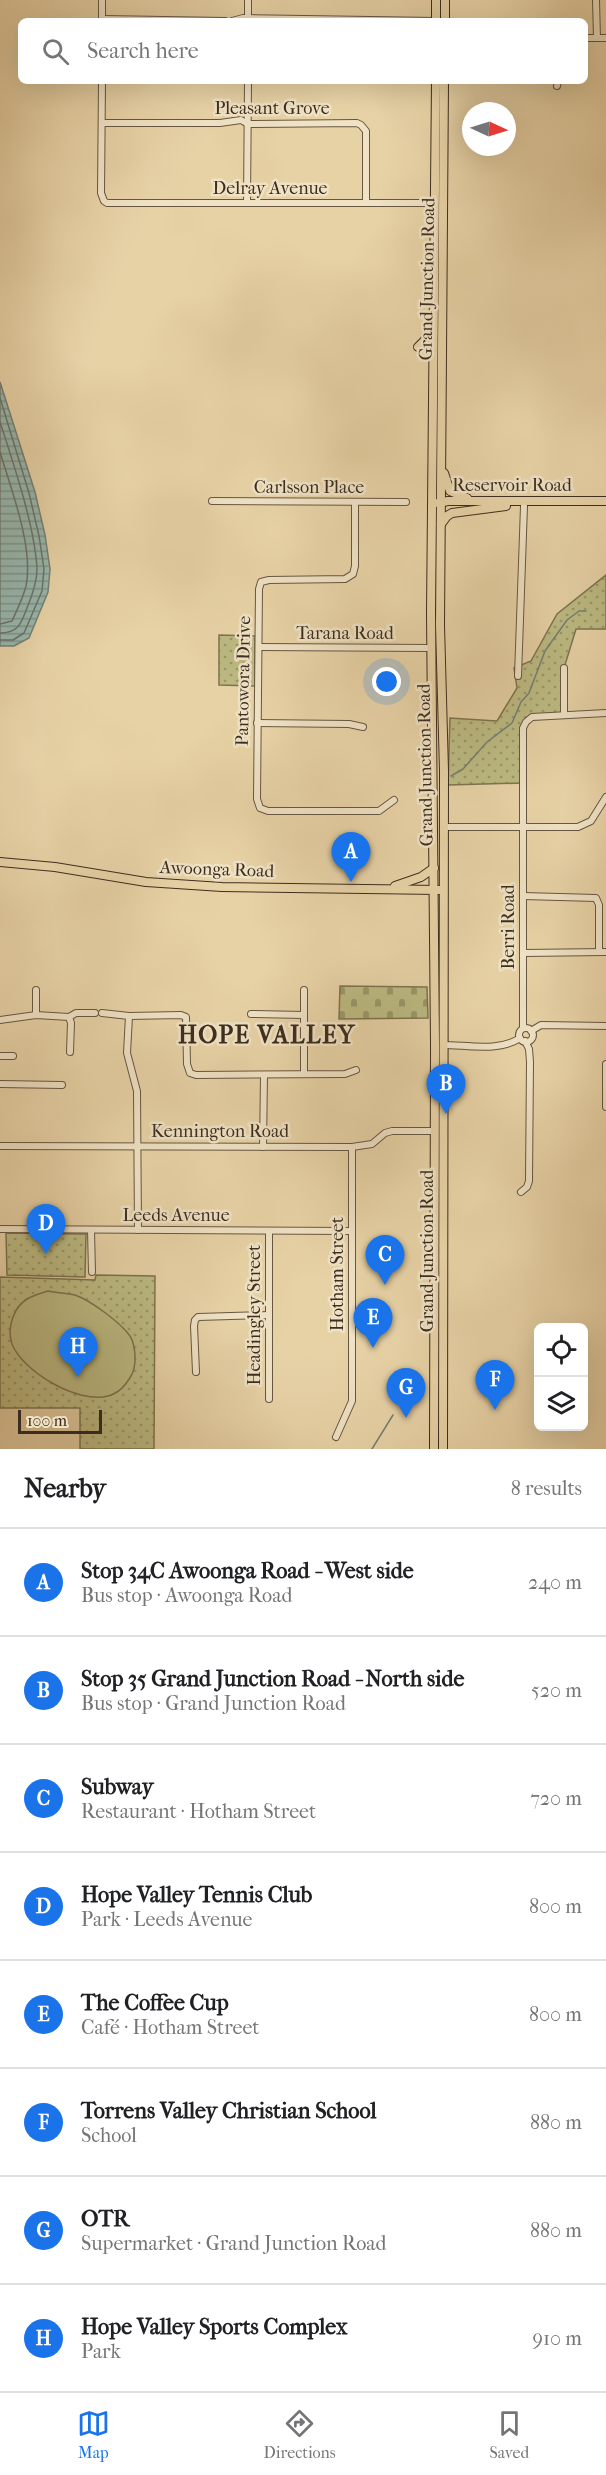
<!DOCTYPE html>
<html lang="en">
<head>
<meta charset="utf-8">
<style>
	body { margin:0; font-family:"IM FELL French Canon",serif; background:#f2f2f2; color:#202124 }
	.controls { position:absolute; right:18px; bottom:18px; display:grid; overflow:hidden; border-radius:9px; box-shadow:0 6px 24px #0002 }
	.controls button { width:54px; height:54px; display:grid; place-items:center; padding:0; border:0; border-bottom:2px solid #e0e0e0; background:#fff; color:#202124; font:30px sans-serif }
	.compass { position:absolute; left:462px; top:102px; width:54px; height:54px; border-radius:50%; background:#fff; box-shadow:0 6px 24px #0002; rotate:94deg }
	.scale { position:absolute; left:18px; bottom:15px; width:84px; box-sizing:border-box; padding-left:6px; border:3px solid #3d2d1f; border-top:0; font-size:16px; line-height:21px; white-space:nowrap; color:#3d2d1f; -webkit-text-stroke:4px #efe2c5; paint-order:stroke }
	.you { position:absolute; left:387px; top:682px; width:21px; height:21px; margin:-15px; border:4px solid #fff; border-radius:50%; background:#1a73e8; box-shadow:0 0 0 9px #1a73e833 }
	.badge { display:grid; place-items:center; width:39px; height:39px; border-radius:50%; background:#1a73e8; color:#fff; font-size:20px; font-weight:700 }
	.pin { position:absolute; translate:-50% -50px; filter:drop-shadow(0 2px 3px #0008) }
	.pin::after { content:''; position:absolute; top:32px; width:21px; height:18px; background:inherit; clip-path:polygon(0 0,100% 0,50% 100%) }
	.list { margin:0; padding:0; list-style:none }
	h2 { display:flex; justify-content:space-between; align-items:center; height:78px; margin:0; padding:0 24px; font-size:26px }
	h2 small { font-size:20px; font-weight:400; color:#757577 }
	.list li { display:grid; grid-template-columns:39px 1fr auto; gap:18px; align-items:center; box-sizing:border-box; height:108px; padding:0 24px; border-top:2px solid #e0e0e0 }
	.list b { display:block; font-size:22px; white-space:nowrap }
	.list p { margin:0; font-size:20px; white-space:nowrap; color:#757577 }
	.list em { font-size:20px; font-style:normal; color:#757577 }
	.icon { flex:none; width:33px; height:33px; fill:none; stroke:currentColor; stroke-width:2; stroke-linecap:round; stroke-linejoin:round }
	.map { position:relative; flex:none; width:606px; height:1449px; overflow:hidden }
	.search { position:absolute; background:#fff; box-shadow:0 6px 24px #0002; left:18px; right:18px; top:18px; height:66px; display:flex; align-items:center; gap:15px; box-sizing:border-box; padding:0 21px; border-radius:9px; color:#757577; font-size:22px }
	.sheet { height:942px; background:#fff }
	nav { display:flex; justify-content:space-around; align-items:center; box-sizing:border-box; height:84px; border-top:2px solid #e0e0e0; background:#fff; font-size:16px; color:#757577 }
	nav a { display:grid; justify-items:center; gap:3px }
	nav .on { color:#1a73e8 }
	.map>svg:first-child { display:block }
</style>
</head>
<body>
<div class="map">
<svg width="606" height="1449" viewBox="0 0 606 1449">
	<defs>
		<pattern id="cemetery-stones" width="16" height="16" patternUnits="userSpaceOnUse" patternTransform="scale(1.5)"><rect width="16" height="16" fill="#bcba82"/><path d="M2 7V4a2 2 0 0 1 4 0v3zM10 15v-3a2 2 0 0 1 4 0v3z" fill="#9a986a"/></pattern>
		<pattern id="park-dots" width="8" height="8" patternUnits="userSpaceOnUse" patternTransform="scale(1.5)"><rect width="8" height="8" fill="#bcba82"/><path d="M2 2h.1M6 6h.1" fill="none" stroke="#9a986a" stroke-width="1.8" stroke-linecap="round"/></pattern>
		<pattern id="water-rules" width="6" height="5" patternUnits="userSpaceOnUse" patternTransform="scale(1.5)"><rect width="6" height="5" fill="#97b6ad"/><path d="M0 2.5h6" fill="none" stroke="#7c948c"/></pattern>
	</defs>
	<rect width="100%" height="100%" fill="#e7d2a6"/>
	<filter id="stains"><feTurbulence type="fractalNoise" baseFrequency=".00333" numOctaves="4"/><feColorMatrix values="0 0 0 0 .2 0 0 0 0 .09 0 0 0 0 .02 0 0 0 .5 -.17"/></filter>
	<radialGradient id="worn" r=".72"><stop offset=".6" stop-color="#630" stop-opacity="0"/><stop offset="1" stop-color="#630" stop-opacity=".3"/></radialGradient>
	<!-- cemetery -->
	<polygon fill="url(#cemetery-stones)" stroke="#7c7450" stroke-width="1.5" points="340,986 427,987 428,1018 339,1019"/>
	<!-- park -->
	<g fill="url(#park-dots)" stroke="#7c7450" stroke-width="1.5">
		<polygon points="606,575 606,629 576,629 564,668 564,715 532,717 526,722 523,783 448,785 450,718 497,721 517,688 514,668 531,661 557,614"/>
		<polygon points="219,635 255,636 255,686 219,685"/>
		<polygon points="6,1233 86,1234 85,1277 7,1275"/>
		<polygon points="96,1275 155,1276 154,1449 80,1449 80,1408 0,1408 0,1277 95,1280"/>
	</g>
	<!-- garden -->
	<path fill="#bcba82" stroke="#7c7450" stroke-width="1.5" d="M48,1291C57,1293 66,1293 75,1295C90,1300 121,1323 130,1336C136,1346 137,1366 131,1376C125,1386 119,1393 108,1396C78,1404 23,1372 12,1344C9,1335 10,1325 13,1317C19,1300 31,1296 48,1291Z"/>
	<!-- water -->
	<polygon fill="url(#water-rules)" stroke="#737f74" stroke-width="1.5" points="0,382 35,492 45,535 50,569 48,592 29,638 14,646 0,646"/>
	<g fill="none" stroke-linecap="round" stroke-linejoin="round">
		<!-- shore -->
		<g stroke="#6a7266" stroke-width="1.5">
			<polyline points="0,398 29,493 39,536 44,569 42,591 24,633 13,640 0,640"/>
			<path d="M0,422C13,462 35,527 37,569C37,583 32,596 27,608C21,624 18,633 0,633"/>
			<path d="M0,452C11,489 34,548 26,586C23,598 17,610 12,621L0,624"/>
		</g>
		<!-- stream -->
		<g stroke="#737f74" stroke-width="1.5">
			<polyline points="451,776 463,769 487,742 512,723 521,702 529,693 545,651 567,620 579,611 586,611"/>
			<polyline points="372,1449 393,1415"/>
		</g>
		<!-- minor casing -->
		<g stroke="#685641" stroke-width="8">
			<g id="minor">
				<polyline points="596,0 597,38"/>
				<polyline points="102,19 225,21"/>
				<polyline points="102,20 102,0"/>
				<polyline points="248,20 248,0"/>
				<polyline points="232,21 243,18 436,21"/>
				<polyline points="585,38 606,38"/>
				<polyline points="102,81 101,193 104,201 107,203 435,203"/>
				<polyline points="557,86 558,81"/>
				<polyline points="102,123 220,123 241,120 248,124 357,123 361,125 366,131 366,203"/>
				<polyline points="247,203 248,81"/>
				<polyline points="212,501 406,502"/>
				<polyline points="355,502 355,566 353,574 345,579 269,580 261,582 259,589 257,799 260,808 268,811 379,811 394,800"/>
				<polyline points="259,647 431,648"/>
				<polyline points="564,668 564,715"/>
				<polyline points="518,676 524,506"/>
				<polyline points="257,723 349,724 363,727"/>
				<polyline points="443,827 578,827 591,821 606,797"/>
				<polyline points="523,896 596,898 599,905 599,952"/>
				<polyline points="523,953 606,952"/>
				<polyline points="36,990 36,1015"/>
				<polyline points="304,990 304,1074"/>
				<polyline points="102,1013 129,1016 181,1015 186,1017 187,1064 190,1073 196,1075 345,1074 356,1070"/>
				<polyline points="251,1014 304,1015"/>
				<polyline points="129,1016 127,1053 137,1091 138,1230"/>
				<polyline points="69,1017 71,1023 70,1052"/>
				<polyline points="0,1020 36,1015 69,1017 76,1013 95,1013"/>
				<polyline points="523,1028 523,728 526,722 532,717 606,713"/>
				<circle cx="526" cy="1035" r="7"/>
				<polyline points="531,1031 541,1025 606,1026"/>
				<path d="M443,1045C467,1045 500,1052 520,1038"/>
				<polyline points="0,1056 13,1056"/>
				<polyline points="0,1084 62,1085"/>
				<polyline points="606,1107 606,1064"/>
				<polyline points="0,1146 352,1147 372,1144 385,1133 392,1131 435,1131"/>
				<polyline points="263,1147 264,1075"/>
				<polyline points="521,1192 527,1187 529,1181 530,1062 529,1049 525,1041"/>
				<polyline points="0,1229 352,1231"/>
				<polyline points="91,1230 92,1272"/>
				<polyline points="269,1231 269,1399"/>
				<polyline points="196,1372 194,1326 195,1320 198,1317 269,1315"/>
				<polyline points="336,1437 352,1401 352,1147"/>
			</g>
		</g>
		<!-- major casing -->
		<g stroke="#3d2d1f" stroke-width="10">
			<g id="major">
				<polyline points="436,0 436,21"/>
				<polyline points="445,0 445,21"/>
				<polyline points="418,347 425,340 430,324"/>
				<polyline points="444,473 450,491 467,498"/>
				<polyline points="438,503 448,501 606,501"/>
				<polyline points="441,524 447,516 452,513 506,506"/>
				<polyline points="0,862 55,867 146,882 222,887 439,890"/>
				<polyline points="395,886 421,877 434,868"/>
				<polyline points="434,1449 435,1045 431,613 436,81"/>
				<polyline points="443,1449 444,771 440,625 444,81"/>
			</g>
		</g>
		<!-- minor -->
		<use href="#minor" stroke="#efe2c5" stroke-width="6"/>
		<!-- major -->
		<use href="#major" stroke="#e7d2a6" stroke-width="8"/>
	</g>
	<g text-anchor="middle" stroke-width="5" stroke-linejoin="round" paint-order="stroke">
		<!-- street labels -->
		<g font-size="18" fill="#3d2d1f" stroke="#efe2c5">
			<text x="272" y="114">Pleasant Grove</text>
			<text x="270" y="194">Delray Avenue</text>
			<text transform="translate(427 279) rotate(-89)" y="6">Grand Junction Road</text>
			<text x="512" y="491">Reservoir Road</text>
			<text x="309" y="493">Carlsson Place</text>
			<text x="345" y="639">Tarana Road</text>
			<text transform="translate(243 681) rotate(-89)" y="6">Pantowora Drive</text>
			<text transform="translate(425 765) rotate(-91)" y="6">Grand Junction Road</text>
			<text transform="translate(217 869) rotate(2)" y="6">Awoonga Road</text>
			<text transform="translate(508 927) rotate(-90)" y="6">Berri Road</text>
			<text x="220" y="1137">Kennington Road</text>
			<text x="176" y="1221">Leeds Avenue</text>
			<text transform="translate(427 1251) rotate(-90)" y="6">Grand Junction Road</text>
			<text transform="translate(337 1274) rotate(-90)" y="6">Hotham Street</text>
			<text transform="translate(254 1315) rotate(-90)" y="6">Headingley Street</text>
		</g>
		<!-- district labels -->
		<g font-size="24" font-weight="bold" letter-spacing="1.5" fill="#3d2d1f" stroke="#efe2c5">
			<text x="267" y="1043">HOPE VALLEY</text>
		</g>
	</g>
	<rect width="100%" height="100%" filter="url(#stains)"/>
	<rect width="100%" height="100%" fill="url(#worn)"/>
</svg>
<div class="controls">
<button><svg class="icon" aria-label="locate" viewBox="0 0 24 24"><circle cx="12" cy="12" r="6"/><path d="M12 2v4M12 18v4M2 12h4M18 12h4"/></svg></button>
<button><svg class="icon" aria-label="layers" viewBox="0 0 24 24"><path d="M12 4l9 5-9 5-9-5zM3 14l9 5 9-5"/></svg></button>
</div>
<svg class="compass" viewBox="-18 -18 36 36"><path d="M0-13l5 13h-10z" fill="#e53935"/><path d="M0 13l5-13h-10z" fill="#757577"/></svg>
<div class="scale">100 m</div>
<div class="you"></div>
<div class="pin badge" style="left:351px;top:882px">A</div>
<div class="pin badge" style="left:446px;top:1114px">B</div>
<div class="pin badge" style="left:385px;top:1285px">C</div>
<div class="pin badge" style="left:46px;top:1254px">D</div>
<div class="pin badge" style="left:373px;top:1348px">E</div>
<div class="pin badge" style="left:495px;top:1410px">F</div>
<div class="pin badge" style="left:406px;top:1418px">G</div>
<div class="pin badge" style="left:78px;top:1377px">H</div>
<div class="search"><svg class="icon" aria-label="search" viewBox="0 0 24 24"><circle cx="10" cy="10" r="6"/><path d="M15 15l6 6"/></svg>Search here</div>
</div>
<section class="sheet">
<h2>Nearby<small>8 results</small></h2>
<ul class="list">
<li><span class="badge">A</span><div><b>Stop 34C Awoonga Road - West side</b><p>Bus stop · Awoonga Road</p></div><em>240 m</em></li>
<li><span class="badge">B</span><div><b>Stop 35 Grand Junction Road - North side</b><p>Bus stop · Grand Junction Road</p></div><em>520 m</em></li>
<li><span class="badge">C</span><div><b>Subway</b><p>Restaurant · Hotham Street</p></div><em>720 m</em></li>
<li><span class="badge">D</span><div><b>Hope Valley Tennis Club</b><p>Park · Leeds Avenue</p></div><em>800 m</em></li>
<li><span class="badge">E</span><div><b>The Coffee Cup</b><p>Café · Hotham Street</p></div><em>800 m</em></li>
<li><span class="badge">F</span><div><b>Torrens Valley Christian School</b><p>School</p></div><em>880 m</em></li>
<li><span class="badge">G</span><div><b>OTR</b><p>Supermarket · Grand Junction Road</p></div><em>880 m</em></li>
<li><span class="badge">H</span><div><b>Hope Valley Sports Complex</b><p>Park</p></div><em>910 m</em></li>
</ul>
</section>
<nav>
<a class="on"><svg class="icon" aria-label="map" viewBox="0 0 24 24"><path d="M3 6l6-2 6 2 6-2v14l-6 2-6-2-6 2zM9 4v14M15 6v14"/></svg>Map</a>
<a><svg class="icon" aria-label="directions" viewBox="0 0 24 24"><path d="M12 3l9 9-9 9-9-9zM9 14v-3h6M13 9l2 2-2 2"/></svg>Directions</a>
<a><svg class="icon" aria-label="saved" viewBox="0 0 24 24"><path d="M7 4h10v16l-5-4-5 4z"/></svg>Saved</a>
</nav>
</body>
</html>
